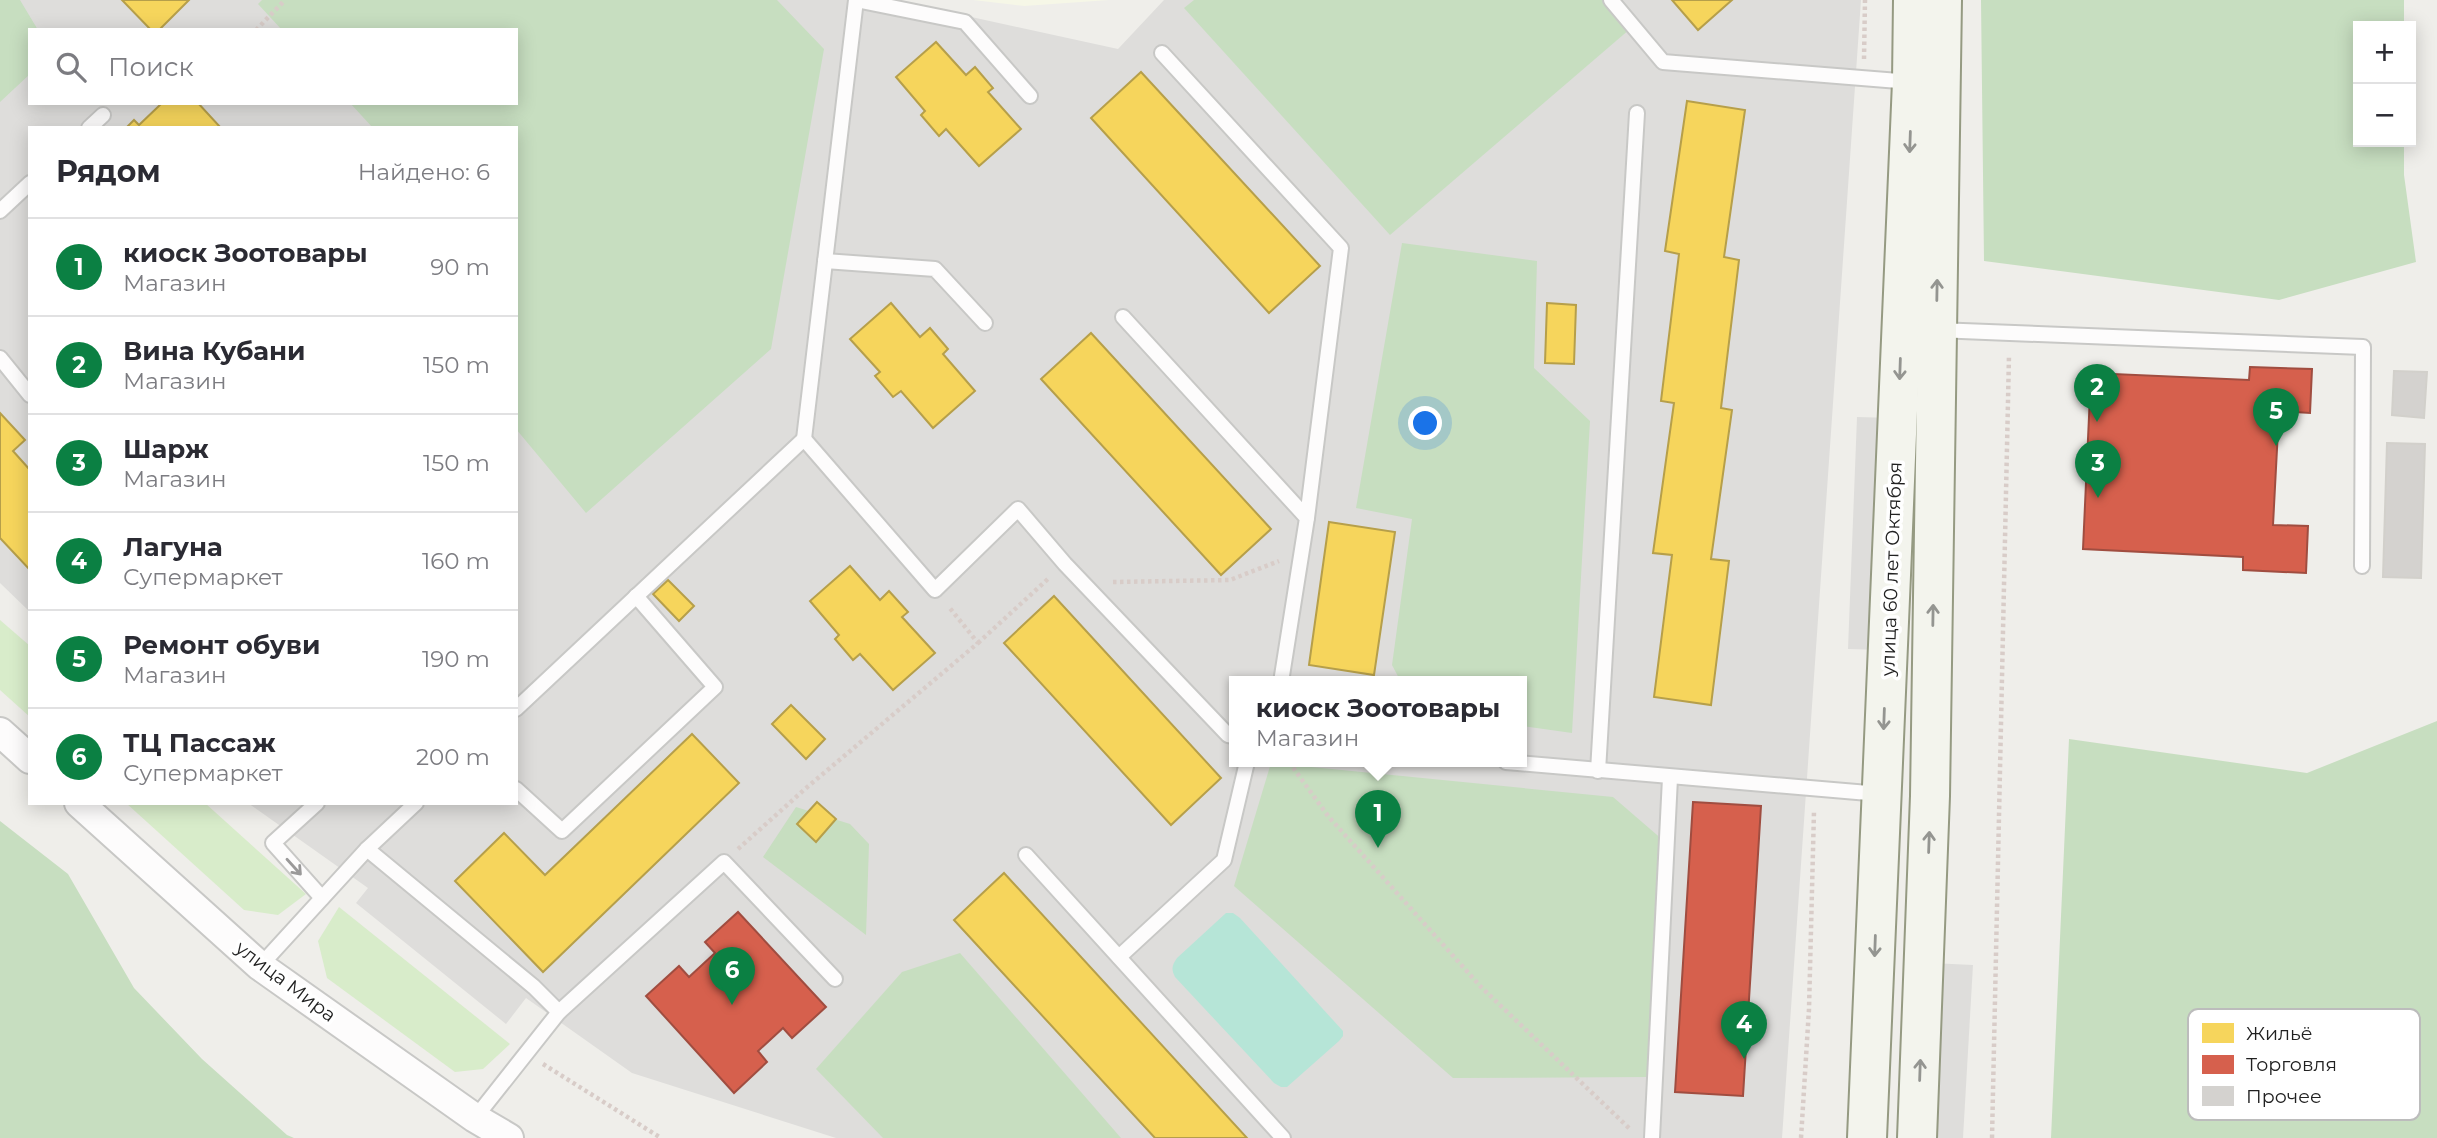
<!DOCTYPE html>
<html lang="ru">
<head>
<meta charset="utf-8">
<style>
	body { margin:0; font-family:Montserrat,sans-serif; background:#f2f2f3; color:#2b2b33 }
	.controls { position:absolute; right:21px; top:21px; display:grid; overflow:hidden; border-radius:0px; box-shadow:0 4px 18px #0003 }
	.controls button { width:63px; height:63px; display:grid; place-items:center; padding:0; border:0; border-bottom:2px solid #e1e1e2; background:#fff; color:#2b2b33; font:35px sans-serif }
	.you { position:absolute; left:1426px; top:424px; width:24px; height:24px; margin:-18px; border:5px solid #fff; border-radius:50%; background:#1a73e8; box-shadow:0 0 0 10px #1a73e833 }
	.badge { display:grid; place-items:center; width:46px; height:46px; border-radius:50%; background:#0b8043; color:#fff; font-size:23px; font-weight:700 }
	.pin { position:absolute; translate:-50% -58px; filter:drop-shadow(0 2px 4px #0008) }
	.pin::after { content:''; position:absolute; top:37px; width:24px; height:21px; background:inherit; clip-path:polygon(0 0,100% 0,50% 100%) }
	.popup { position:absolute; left:1229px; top:676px; width:298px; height:91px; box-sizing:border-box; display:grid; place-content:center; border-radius:0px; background:#fff; filter:drop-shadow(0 2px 5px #0005); font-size:23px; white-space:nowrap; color:#7c7c81 }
	.popup b { font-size:26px; color:#2b2b33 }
	.popup::after { content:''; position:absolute; left:50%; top:100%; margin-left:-14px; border:14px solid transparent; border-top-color:#fff }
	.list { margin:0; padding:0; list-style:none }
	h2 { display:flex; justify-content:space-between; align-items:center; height:91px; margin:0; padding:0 28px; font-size:30px }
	h2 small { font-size:23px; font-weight:400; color:#7c7c81 }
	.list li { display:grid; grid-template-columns:46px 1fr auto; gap:21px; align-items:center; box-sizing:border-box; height:98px; padding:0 28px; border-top:2px solid #e1e1e2 }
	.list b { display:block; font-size:26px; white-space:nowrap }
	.list p { margin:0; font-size:23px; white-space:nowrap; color:#7c7c81 }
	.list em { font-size:23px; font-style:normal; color:#7c7c81 }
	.icon { flex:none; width:38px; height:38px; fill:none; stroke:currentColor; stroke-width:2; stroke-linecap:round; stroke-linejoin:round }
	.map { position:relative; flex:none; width:2437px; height:1138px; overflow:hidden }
	.search { position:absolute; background:#fff; box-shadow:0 4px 18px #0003; left:28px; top:28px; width:490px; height:77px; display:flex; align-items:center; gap:18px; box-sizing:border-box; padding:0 24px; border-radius:0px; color:#7c7c81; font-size:26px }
	.panel { position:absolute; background:#fff; box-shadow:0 4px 18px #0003; left:28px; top:126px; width:490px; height:679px; border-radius:0px }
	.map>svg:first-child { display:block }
</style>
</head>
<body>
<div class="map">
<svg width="2437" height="1138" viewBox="0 0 2437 1138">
	<rect width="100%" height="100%" fill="#efeeea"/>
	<!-- residential -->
	<g fill="#dedddb" fill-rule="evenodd">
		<path d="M0,0H894L1118,49L1164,0H1861L1782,1138H836L632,1073L526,998L506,1024L356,903L368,888L248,803H516V128H30V612L0,583ZM30,30H516V103H30ZM1234,682H1522V762H1234Z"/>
		<polygon points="1857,417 1893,418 1884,650 1848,649"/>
		<polygon points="1931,963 1973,965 1963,1138 1922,1138"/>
	</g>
	<!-- education -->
	<polygon fill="#f6f7e7" points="973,0 1109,0 1024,6"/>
	<!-- grass -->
	<g fill="#d8ecca">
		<polygon points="0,620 30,646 30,717 0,690"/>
		<polygon points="126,803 205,803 306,894 278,915 244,910"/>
		<polygon points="339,907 510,1044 483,1069 455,1072 327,978 318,941"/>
	</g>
	<!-- forest -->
	<g fill="#c7dec0">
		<polygon points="0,0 20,0 38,30 30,30 30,74 0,102"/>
		<polygon points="262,0 777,0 824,49 771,349 586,513 516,429 516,128 373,128 350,103 516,103 516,30 282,30 258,4"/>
		<polygon points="1194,0 1605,0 1630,29 1390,235 1184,8"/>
		<polygon points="1981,0 2404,0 2404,26 2358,26 2358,142 2404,142 2404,175 2416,262 2279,300 1984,261"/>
		<polygon points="1402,243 1537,261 1534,368 1590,421 1572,733 1522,726 1522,682 1401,682 1392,665 1412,519 1356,508"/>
		<polygon points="2437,721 2437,1138 2051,1138 2069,739 2307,773"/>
		<polygon points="1271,763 1613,797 1664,841 1648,1077 1453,1078 1234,886"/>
		<polygon points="796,807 850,824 869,844 866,935 763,857"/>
		<polygon points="0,821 68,874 134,988 202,1059 287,1135 294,1138 0,1138"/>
		<polygon points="960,953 1121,1138 883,1138 816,1069 902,972"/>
	</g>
	<!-- pitch -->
	<path fill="#b6e5d7" d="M1226,913H1233L1240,918L1343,1031V1036L1339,1041L1287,1087H1281L1274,1083L1175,977C1171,969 1172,965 1177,958Z"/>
	<!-- homes -->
	<g fill="#f6d55c" stroke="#b69f4a" stroke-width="2">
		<polygon points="122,0 189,0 159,30 151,30"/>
		<polygon points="1672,0 1732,0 1698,30"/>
		<polygon points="936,42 966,75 975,67 993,88 988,92 1021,129 979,166 946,129 939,136 921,115 925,111 896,77"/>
		<polygon points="1141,72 1320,266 1269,313 1091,118"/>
		<polygon points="1687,101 1745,110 1724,257 1739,260 1721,408 1732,410 1711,559 1729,561 1711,705 1654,697 1672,555 1653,553 1674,403 1661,401 1679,254 1665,251"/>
		<polygon points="162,103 198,103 221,128 126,128 134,120 139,125"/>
		<polygon points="891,303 920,337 930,328 948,349 943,354 975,391 933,428 901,391 893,397 875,376 880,372 850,339"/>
		<polygon points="1547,303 1576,305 1574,364 1545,363"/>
		<polygon points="1091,333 1271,529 1221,575 1041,379"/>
		<polygon points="0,413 25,440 13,451 30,470 30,570 0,538"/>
		<polygon points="1329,522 1395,532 1374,675 1309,665"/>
		<polygon points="850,566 880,600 889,591 908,612 902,617 935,653 893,690 860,654 853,660 835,639 839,635 810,601"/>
		<polygon points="668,580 694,606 679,621 653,594"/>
		<polygon points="1054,596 1221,778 1171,825 1004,643"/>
		<polygon points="791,705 825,739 806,759 772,724"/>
		<polygon points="692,734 739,783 543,972 455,881 504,833 545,875"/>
		<polygon points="817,802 836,819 816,842 797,824"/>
		<polygon points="1004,873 1247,1138 1155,1138 954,920"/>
	</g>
	<!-- shops -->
	<g fill="#d6604d" stroke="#a04d40" stroke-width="2">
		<polygon points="2250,367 2312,369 2310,413 2279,411 2273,525 2308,526 2306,573 2243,570 2243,557 2083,549 2091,373 2249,380"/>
		<polygon points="1693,802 1761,806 1743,1096 1675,1092"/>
		<polygon points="738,912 826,1007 792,1038 783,1028 758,1051 767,1062 734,1093 646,996 679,966 689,977 715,953 705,942"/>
	</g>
	<!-- building -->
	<g fill="#d4d2cf" stroke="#d2d0cb" stroke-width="2">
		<polygon points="2394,371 2427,372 2424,418 2392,415"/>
		<polygon points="2387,443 2425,444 2421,578 2383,577"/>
	</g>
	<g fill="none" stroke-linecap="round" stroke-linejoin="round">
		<!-- lane casing -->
		<g stroke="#c8c8c6" stroke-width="18">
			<g id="lane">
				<polyline points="856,0 965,22 1030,96"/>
				<polyline points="1611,0 1663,62 1911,82"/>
				<polyline points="1162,53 1341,248 1307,518"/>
				<polyline points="89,128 103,115"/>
				<polyline points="0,211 30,183"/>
				<polyline points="825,261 935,269 985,323"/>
				<polyline points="1123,317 1307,518 1281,682"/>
				<polyline points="1937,330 2363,347 2362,566"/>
				<polyline points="0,358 30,395"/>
				<polyline points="804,439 856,0"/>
				<polyline points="516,709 804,439 935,590 1018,509 1065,564 1228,735 1234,736"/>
				<polyline points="1506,762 1880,794"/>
				<polyline points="1598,771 1637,113"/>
				<polyline points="516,789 562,831 715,687 636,596"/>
				<polyline points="317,803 273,843 322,898"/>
				<polyline points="367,849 534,987 559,1012"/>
				<polyline points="1026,855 1283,1138"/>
				<polyline points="1119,957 1224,860 1247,762"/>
				<polyline points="260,966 367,849 416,803"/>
				<polyline points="475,1118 559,1012 724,862 835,979"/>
				<polyline points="1652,1138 1670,778"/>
			</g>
		</g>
		<!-- street casing -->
		<g stroke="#c8c8c6" stroke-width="32">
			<g id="street">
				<polyline points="0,732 30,759"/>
				<polyline points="79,803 260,966 475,1118 509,1138"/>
			</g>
		</g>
		<!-- secondary casing -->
		<g stroke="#959a82" stroke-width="42">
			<g id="secondary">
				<polyline points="1867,1138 1912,82 1913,0"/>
				<polyline points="1917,1138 1930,796 1942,0"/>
			</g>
		</g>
		<!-- path -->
		<g stroke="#d8ccc8" stroke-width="4.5" stroke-dasharray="3.5 3.5" stroke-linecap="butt">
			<polyline points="256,30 285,0"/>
			<polyline points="1864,59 1865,0"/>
			<polyline points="1113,582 1230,580 1279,561"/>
			<polyline points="978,643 1049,578"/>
			<polyline points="1289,762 1328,816 1481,987 1631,1130"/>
			<polyline points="738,849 805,789 978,643 949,607"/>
			<polyline points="543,1064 661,1138"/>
			<polyline points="1801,1138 1809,1009 1814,811"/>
			<polyline points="1992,1138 2009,355"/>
		</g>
		<!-- lane -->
		<use href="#lane" stroke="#fdfcfc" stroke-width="14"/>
		<!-- street -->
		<use href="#street" stroke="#fdfcfc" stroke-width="28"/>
		<!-- secondary -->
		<use href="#secondary" stroke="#f3f4ed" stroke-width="38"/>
	</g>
	<!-- one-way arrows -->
	<defs><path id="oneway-shaft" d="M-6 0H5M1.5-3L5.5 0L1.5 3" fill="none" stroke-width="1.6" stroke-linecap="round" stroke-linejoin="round" transform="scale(1.75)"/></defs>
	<g stroke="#949591">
		<use href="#oneway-shaft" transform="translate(1910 142) rotate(92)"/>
		<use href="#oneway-shaft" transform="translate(1937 290) rotate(-89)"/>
		<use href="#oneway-shaft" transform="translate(1900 369) rotate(92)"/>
		<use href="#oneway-shaft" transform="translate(1933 615) rotate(-89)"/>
		<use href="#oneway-shaft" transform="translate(1884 719) rotate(92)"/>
		<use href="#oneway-shaft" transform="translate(1929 842) rotate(-88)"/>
		<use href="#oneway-shaft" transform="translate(1875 946) rotate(92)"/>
		<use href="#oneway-shaft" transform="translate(1920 1070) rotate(-88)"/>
	</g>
	<use stroke="#9a9999" href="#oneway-shaft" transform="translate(294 867) rotate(48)"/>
	<g text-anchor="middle" stroke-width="7" stroke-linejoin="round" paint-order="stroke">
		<!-- street labels -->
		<g font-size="19" fill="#212121" stroke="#fff">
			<text transform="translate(1891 569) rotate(-88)" y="7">улица 60 лет Октября</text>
			<text transform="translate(286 981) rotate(37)" y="7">улица Мира</text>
		</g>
	</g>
	<!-- legend -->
	<rect x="2188" y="1009" width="232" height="111" rx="10" fill="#fff" stroke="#bcbcbc" stroke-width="2"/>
	<rect x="2202" y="1023" width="32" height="20" fill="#f6d55c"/>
	<rect x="2202" y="1055" width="32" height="19" fill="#d6604d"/>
	<rect x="2202" y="1086" width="32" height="20" fill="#d4d2cf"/>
	<g font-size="19" fill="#212121">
		<text x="2246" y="1040">Жильё</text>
		<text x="2246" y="1071">Торговля</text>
		<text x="2246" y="1103">Прочее</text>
	</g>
</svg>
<div class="controls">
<button>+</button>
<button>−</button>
</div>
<div class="you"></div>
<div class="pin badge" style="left:1378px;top:848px">1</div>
<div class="popup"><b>киоск Зоотовары</b>Магазин</div>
<div class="pin badge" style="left:2097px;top:422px">2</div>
<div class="pin badge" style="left:2098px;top:498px">3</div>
<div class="pin badge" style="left:1744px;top:1059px">4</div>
<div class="pin badge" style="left:2276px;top:446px">5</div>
<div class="pin badge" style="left:732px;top:1005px">6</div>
<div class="search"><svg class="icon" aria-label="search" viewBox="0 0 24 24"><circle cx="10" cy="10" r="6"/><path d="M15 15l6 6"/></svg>Поиск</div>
<section class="panel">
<h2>Рядом<small>Найдено: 6</small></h2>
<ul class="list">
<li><span class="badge">1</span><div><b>киоск Зоотовары</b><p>Магазин</p></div><em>90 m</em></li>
<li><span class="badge">2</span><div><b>Вина Кубани</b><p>Магазин</p></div><em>150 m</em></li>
<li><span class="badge">3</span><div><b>Шарж</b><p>Магазин</p></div><em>150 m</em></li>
<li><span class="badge">4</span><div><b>Лагуна</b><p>Супермаркет</p></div><em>160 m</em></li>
<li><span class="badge">5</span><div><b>Ремонт обуви</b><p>Магазин</p></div><em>190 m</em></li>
<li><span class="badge">6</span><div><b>ТЦ Пассаж</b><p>Супермаркет</p></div><em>200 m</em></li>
</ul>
</section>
</div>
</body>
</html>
